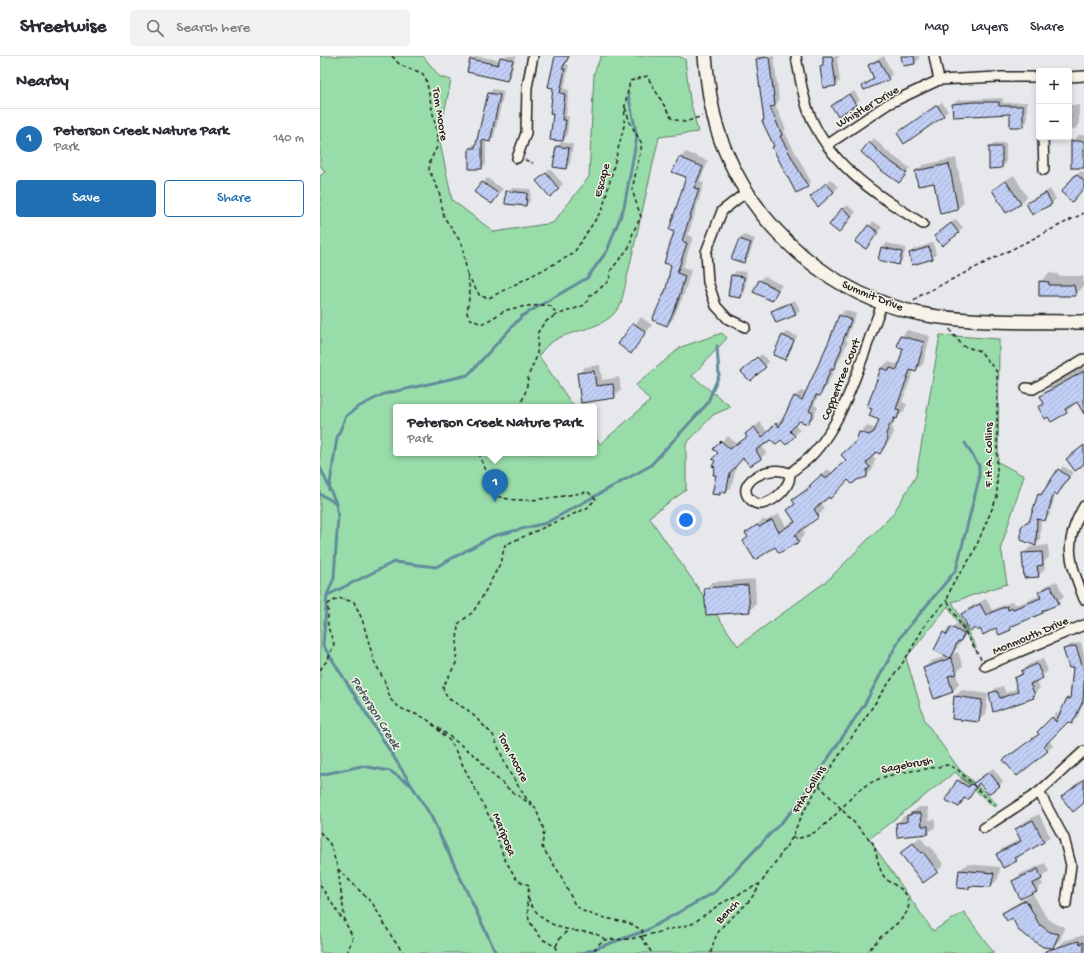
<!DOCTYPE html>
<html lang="en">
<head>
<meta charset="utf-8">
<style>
	body { margin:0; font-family:"Gochi Hand",sans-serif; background:#f2f2f3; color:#2b2b33 }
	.controls { position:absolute; right:12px; top:12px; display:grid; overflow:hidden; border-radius:4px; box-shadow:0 2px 6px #0003 }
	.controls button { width:36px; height:36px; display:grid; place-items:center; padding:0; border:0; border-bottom:1px solid #e1e1e2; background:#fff; color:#2b2b33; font:20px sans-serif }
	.you { position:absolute; left:366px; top:464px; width:14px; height:14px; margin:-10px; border:3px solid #fff; border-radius:50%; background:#1a73e8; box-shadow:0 0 0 6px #1a73e833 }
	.badge { display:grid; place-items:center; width:26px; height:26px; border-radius:50%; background:#1f6fb2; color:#fff; font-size:13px; font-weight:700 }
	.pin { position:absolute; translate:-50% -33px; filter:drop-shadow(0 1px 2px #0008) }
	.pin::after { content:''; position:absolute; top:21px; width:14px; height:12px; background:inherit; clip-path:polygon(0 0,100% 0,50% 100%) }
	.popup { position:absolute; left:73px; top:348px; width:204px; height:52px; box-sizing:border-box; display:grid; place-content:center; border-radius:4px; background:#fff; filter:drop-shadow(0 1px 3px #0005); font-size:13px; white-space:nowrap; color:#7c7c81 }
	.popup b { font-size:15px; color:#2b2b33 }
	.popup::after { content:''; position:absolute; left:50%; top:100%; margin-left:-8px; border:8px solid transparent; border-top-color:#fff }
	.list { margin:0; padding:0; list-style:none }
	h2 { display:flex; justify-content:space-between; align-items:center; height:52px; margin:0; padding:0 16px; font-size:17px }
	h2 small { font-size:13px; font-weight:400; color:#7c7c81 }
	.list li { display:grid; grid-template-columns:26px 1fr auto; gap:12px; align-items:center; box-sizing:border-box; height:60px; padding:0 16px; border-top:1px solid #e1e1e2 }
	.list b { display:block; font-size:15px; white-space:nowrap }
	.list p { margin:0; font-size:13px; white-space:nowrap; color:#7c7c81 }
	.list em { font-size:13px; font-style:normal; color:#7c7c81 }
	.actions { display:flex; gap:8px; padding:12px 16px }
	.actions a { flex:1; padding:9px 0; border:1px solid #1f6fb2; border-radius:4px; text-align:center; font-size:14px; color:#1f6fb2 }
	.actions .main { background:#1f6fb2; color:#fff }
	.icon { flex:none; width:22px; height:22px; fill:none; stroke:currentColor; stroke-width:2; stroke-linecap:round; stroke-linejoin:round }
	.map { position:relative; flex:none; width:764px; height:897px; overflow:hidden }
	header { display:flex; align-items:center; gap:24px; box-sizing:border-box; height:56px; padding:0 20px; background:#fff; border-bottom:1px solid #e1e1e2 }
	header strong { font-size:19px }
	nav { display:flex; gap:22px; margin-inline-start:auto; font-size:14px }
	.search { width:280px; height:36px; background:#f2f2f3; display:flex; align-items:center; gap:10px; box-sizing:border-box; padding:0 14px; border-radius:4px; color:#7c7c81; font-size:15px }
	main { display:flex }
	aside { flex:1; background:#fff }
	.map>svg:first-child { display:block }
</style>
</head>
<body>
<header>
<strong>Streetwise</strong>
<div class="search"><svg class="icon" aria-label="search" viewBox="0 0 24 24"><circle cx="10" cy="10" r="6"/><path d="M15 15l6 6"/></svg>Search here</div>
<nav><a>Map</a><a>Layers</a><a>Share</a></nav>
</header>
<main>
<aside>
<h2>Nearby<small></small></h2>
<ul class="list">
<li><span class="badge">1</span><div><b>Peterson Creek Nature Park</b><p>Park</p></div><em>140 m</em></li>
</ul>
<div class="actions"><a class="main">Save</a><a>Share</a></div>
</aside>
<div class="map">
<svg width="764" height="897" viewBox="0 0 764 897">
	<defs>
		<pattern id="building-hatch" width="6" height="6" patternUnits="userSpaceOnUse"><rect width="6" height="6" fill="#c2cff6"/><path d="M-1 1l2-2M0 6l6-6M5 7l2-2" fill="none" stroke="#a6b1d2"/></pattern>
	</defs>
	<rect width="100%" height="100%" fill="#e7e8ec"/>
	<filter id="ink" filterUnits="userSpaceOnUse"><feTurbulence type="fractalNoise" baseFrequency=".025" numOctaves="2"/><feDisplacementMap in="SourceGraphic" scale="8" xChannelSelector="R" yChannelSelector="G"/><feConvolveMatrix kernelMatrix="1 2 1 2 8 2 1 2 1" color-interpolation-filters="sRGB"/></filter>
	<g filter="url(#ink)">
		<!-- park -->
		<path fill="#98dda9" stroke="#5a7c62" d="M0,0H103L120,21L131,24L119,82L132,144L174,176L233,167L269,121L274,17L281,0H358L365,3L370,44L378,76L339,81L301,248C298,252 294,259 289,262C267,279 234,273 219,300L254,351H76V397H274V380L280,388L330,345L316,329L361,291L402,277L407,282L372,320L411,351L393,359L366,388V434L329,461L418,590L508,524L573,458L596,420L620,279L679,283L678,406L704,420L681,491L687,528L632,546L656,591L655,593L628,550L586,602L605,665L639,713L677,748L674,751L635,716L549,783L613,875L644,856L674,897H0V120L5,116L0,109Z"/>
		<!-- shadow -->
		<g fill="#0003">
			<polygon points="155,0 180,4 182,0 196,0 191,19 187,24 151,4"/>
			<polygon points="235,0 250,0 246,8 249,9 244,33 249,34 246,60 249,60 247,80 243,84 234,57"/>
			<polygon points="437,0 454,0 459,45 455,49 466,73 464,75 491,126 487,130 454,90 445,63"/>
			<polygon points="504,0 520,0 517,3 520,25 515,29 501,11 504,9"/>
			<polygon points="564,0 572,18 568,23 543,30 554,22 549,10 553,5"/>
			<polygon points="582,0 599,0 599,3 595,7 584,9"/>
			<polygon points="173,33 184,35 174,81 170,85 166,84 166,108 162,112 150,92 154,88 157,88 169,37"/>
			<polygon points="534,35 540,44 535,48 512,50"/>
			<polygon points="683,42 683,47 707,46 707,66 702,70 691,57 633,48 638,44"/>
			<polygon points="622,46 628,55 623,59 578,77"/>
			<polygon points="749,49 759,49 759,69 755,73 749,73"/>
			<polygon points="759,79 764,79 764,111 752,85"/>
			<polygon points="554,82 569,97 590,112 579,126 542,96"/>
			<polygon points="241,86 253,88 250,107 246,112 237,91"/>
			<polygon points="674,87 686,87 686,107 682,111 670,92"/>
			<polygon points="366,96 388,105 380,125 384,127 368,179 373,181 363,211 371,214 364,238 353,263 347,269 347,233 353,209 355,175 367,121 360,102"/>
			<polygon points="636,102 644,146 638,153 615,126 596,115 603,109"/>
			<polygon points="229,114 231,114 243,128 230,140 221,121"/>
			<polygon points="761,115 764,117 764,131 757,119"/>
			<polygon points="694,119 707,141 700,148 674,134 680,127"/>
			<polygon points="167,122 183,133 171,147 156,136"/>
			<polygon points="510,123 518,131 514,136 495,137"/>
			<polygon points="192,132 211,133 210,145 206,149 187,136"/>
			<polygon points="730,133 736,143 731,148 707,147"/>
			<polygon points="527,149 536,156 519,176 523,153"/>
			<polygon points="636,163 643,172 638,176 620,176"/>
			<polygon points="553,165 562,171 546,192 537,186"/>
			<polygon points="424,179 435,183 428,202 423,206 420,183"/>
			<polygon points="567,187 586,192 583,203 579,208 562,192"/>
			<polygon points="613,187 616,198 612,202 590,197 594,193"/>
			<polygon points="416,215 427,216 425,236 421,241 412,219"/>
			<polygon points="729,217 738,218 738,220 763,220 764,230 755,239 720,226"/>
			<polygon points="444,220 462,229 452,244 440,225"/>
			<polygon points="475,244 480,254 475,258 453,256 457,251"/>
			<polygon points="525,254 536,258 526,284 528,285 518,307 505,333 499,339 494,349 498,351 493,362 487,367 480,363 474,369 480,374 466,388 461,382 451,382 442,389 446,397 440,403 424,401 416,411 412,430 406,436 402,435 399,438 397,419 399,397 395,393 408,380 417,388 428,380 426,378 440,366 448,377 462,362 464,364 475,340 481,335 486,337 510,285 519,260"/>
			<polygon points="321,261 332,269 311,296 299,288"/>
			<polygon points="587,274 610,280 603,308 596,314 594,314 582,346 587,348 584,355 575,364 572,371 574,376 571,383 560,397 556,395 553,400 556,403 554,406 553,413 546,420 528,422 501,446 505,453 483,473 485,478 479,485 459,496 455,490 424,485 428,480 426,477 444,463 446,465 459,458 466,470 475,464 468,454 475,447 473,444 508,413 512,417 527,403 540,376 547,370 556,373 560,363 553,352 561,312 568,306 576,308 580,307 584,292 581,281"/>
			<polygon points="467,276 477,280 469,298 465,303 463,280"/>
			<polygon points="442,298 449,306 430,324 423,316"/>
			<polygon points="280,309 282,324 299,321 301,334 294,341 262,345 258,318 265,311"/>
			<polygon points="764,309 764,346 758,345 746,356 720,351 725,346 721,340 735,326"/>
			<polygon points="743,410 753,416 742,434 736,437 729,460 725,464 721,463 720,484 716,489 702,484 702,472 711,462 719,439 723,434 725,435"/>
			<polygon points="728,489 729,501 724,506 725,513 718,520 703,498 710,491"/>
			<polygon points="435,523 436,548 429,555 385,533 392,526"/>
			<polygon points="737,525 744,541 722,557 696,568 691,573 656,570 650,572 633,598 638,596 643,610 636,617 639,628 633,635 604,612 611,605 627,600 624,577 630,570 633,571 639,565 649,570 642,558 648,552 666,543 672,554 693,545 694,548 699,548 721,539 719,536 725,530"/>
			<polygon points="761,586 764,598 764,646 757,662 752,667 748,665 729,684 733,690 697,718 720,677 719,676 737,657 740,660 748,642 751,639 754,610 745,594 750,589"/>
			<polygon points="723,602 728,615 716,624 720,632 714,638 674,654 670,638 676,632 683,630 686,637 698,632 696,622 708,609"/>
			<polygon points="642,634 668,638 666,658 659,664 635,640"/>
			<polygon points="673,712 683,725 679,730 660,726 652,738 648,743 645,741 638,750 638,725 642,720 653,727"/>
			<polygon points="599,751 608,751 609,764 615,763 615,771 608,777 577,767 584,760 587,760"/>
			<polygon points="719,758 730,780 724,786 702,798 696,804 677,798 683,792 701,783 696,773 702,767"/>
			<polygon points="600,781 608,791 610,790 624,809 617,815 581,797"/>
			<polygon points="725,807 729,815 720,823 723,828 716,835 693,825 700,818"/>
			<polygon points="647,808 680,811 678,823 671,830 651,829 648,832 640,814"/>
			<polygon points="713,838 726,861 737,869 745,871 740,884 733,891 693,861 684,857 690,851"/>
			<polygon points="764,879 764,897 738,897 737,892 744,885"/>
		</g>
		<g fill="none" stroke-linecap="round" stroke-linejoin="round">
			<!-- stream -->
			<g stroke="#628b9c" stroke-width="3">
				<polyline points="0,411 16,447 18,461 14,522 7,539 3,589 111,760 176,897"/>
				<polyline points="9,434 17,382 26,360 38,351 64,338 148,319 202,260 267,222 287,195 304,151 317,81 308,38"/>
				<polyline points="0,438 16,447"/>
				<polyline points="8,539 74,506 116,511 173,480 226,467 330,410 387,348 399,319 397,290"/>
				<polyline points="0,719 42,710 70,715 91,729"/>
				<polyline points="263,897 327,874 395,836 474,753 544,649 582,579 636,514 659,423 659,410 645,387"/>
			</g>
		</g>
		<!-- building -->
		<g fill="url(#building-hatch)" stroke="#1c1c1c">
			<polygon points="235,0 249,0 242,13 245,13 240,37 245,38 242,64 246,64 243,85 230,84 233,58 230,58 233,32 228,31"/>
			<polygon points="503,0 512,0 516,30 503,32 500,11 503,10"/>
			<polygon points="581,0 594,0 595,8 583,10"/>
			<polygon points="180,1 193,4 187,25 147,16 150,3 178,9"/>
			<polygon points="449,1 455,50 450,51 462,79 460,80 488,131 476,137 452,91 454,90 442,65 444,64 436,3"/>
			<polygon points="559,4 569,24 544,34 542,30 554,23 548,9"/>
			<polygon points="168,37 180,39 170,86 162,84 162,113 149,113 149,92 155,92"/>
			<polygon points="529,38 536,49 518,60 511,50"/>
			<polygon points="654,46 679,46 679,50 703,50 703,71 690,71 690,58 633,61 632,48"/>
			<polygon points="617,49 624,60 584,88 577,77"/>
			<rect x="751" y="85" width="13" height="27"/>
			<polygon points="549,86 564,101 587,117 579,127 562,115 541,96"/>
			<polygon points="236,90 249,92 246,113 233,111"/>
			<polygon points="669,91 682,91 682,112 669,113"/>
			<polygon points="359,101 383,111 374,132 379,133 362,185 367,187 357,217 365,220 358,245 347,270 332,264 346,233 351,209 344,207 354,176 349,174 366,121 352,116"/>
			<polygon points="629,108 638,154 620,158 614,127 598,130 595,115"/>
			<polygon points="226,117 239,133 230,141 216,125"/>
			<polygon points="756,118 764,125 764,132 752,146 741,136"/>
			<polygon points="686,125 701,148 686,157 672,134"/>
			<polygon points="162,126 179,138 172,148 154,136"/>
			<polygon points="506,127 514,136 498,151 490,141"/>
			<polygon points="186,135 207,137 206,150 185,148"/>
			<polygon points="726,137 732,148 712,159 706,147"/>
			<polygon points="522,152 532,160 519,177 509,169"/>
			<polygon points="631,167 639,177 622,190 614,180"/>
			<polygon points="548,169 558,176 546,193 535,186"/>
			<polygon points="419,183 431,187 424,207 411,203"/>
			<polygon points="561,191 582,196 579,209 558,204"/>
			<polygon points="609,191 613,203 592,209 589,197"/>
			<polygon points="411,219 424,221 421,242 408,240"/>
			<polygon points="439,224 458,234 452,245 433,236"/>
			<polygon points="719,225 729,226 729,229 754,229 756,240 719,240"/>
			<polygon points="471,247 476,259 456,267 451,255"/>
			<polygon points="519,259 531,264 521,290 522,291 513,314 511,313 500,340 496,339 489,355 493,357 488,368 479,365 470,375 475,380 466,389 461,384 456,388 451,384 436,394 441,403 430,410 423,402 410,417 406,437 400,436 400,439 392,438 396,419 393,419 395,411 392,410 395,405 392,403 398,397 393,393 401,385 410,393 427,381 425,378 434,371 442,382 456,367 459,371 474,340 482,344 509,285"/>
			<polygon points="313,267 326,276 311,298 298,288"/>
			<polygon points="462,279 474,285 465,304 453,299"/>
			<polygon points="580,280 604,286 596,316 590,314 576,353 580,354 577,363 574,362 572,368 570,368 566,378 568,383 564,391 560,398 556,396 546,407 550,411 547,414 547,421 537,424 532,428 528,424 510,443 509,441 494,453 499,461 475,479 479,486 459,497 455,491 435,504 423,485 428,481 425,477 437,469 439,471 452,464 459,476 475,466 467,454 475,448 472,444 491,431 489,430 501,419 505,423 526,404 521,399 536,385 539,376 549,379 554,376 559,364 549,360 552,353 547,351 561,312 569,315 570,312 577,314 583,292 577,291"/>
			<polygon points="437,301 446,311 430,325 421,316"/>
			<polygon points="274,315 276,330 293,328 295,342 261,347 257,317"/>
			<polygon points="764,315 764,358 757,346 745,353 747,357 731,366 728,361 725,363 718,351 724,348 720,340"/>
			<polygon points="764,389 764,408 755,415 746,403"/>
			<polygon points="738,413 749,421 737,439 734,437 725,465 717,463 716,490 701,484 701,471 706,466 709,466 718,438 721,439"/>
			<polygon points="722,496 723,509 717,510 719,521 704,522 702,497"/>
			<polygon points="428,529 430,556 386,559 384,532"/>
			<polygon points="731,530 739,548 722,555 723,557 690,571 691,574 679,579 676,572 663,579 660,573 657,575 656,572 650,575 641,558 660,548 666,559 687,550 688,554 693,552 693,553 721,542 718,536"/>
			<polygon points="631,571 644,578 640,586 638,585 630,602 614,594 623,576 627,579"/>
			<polygon points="756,590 764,615 764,626 763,645 752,668 748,666 724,690 728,695 697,720 683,704 719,678 717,676 732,661 736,666 747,642 750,643 753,611 749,612 743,593"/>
			<polygon points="631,602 637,618 628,620 633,636 614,643 603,612"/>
			<polygon points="717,608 723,622 710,628 715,639 713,640 714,642 673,656 669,637 677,635 680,642 698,636 694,622 703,618 701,615"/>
			<polygon points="634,640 662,644 659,666 632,663"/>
			<polygon points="669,716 680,730 668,738 659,727 648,744 644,742 639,751 625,744 637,724 648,731"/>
			<polygon points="764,723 764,747 753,756 741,741"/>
			<polygon points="591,757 601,757 602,770 608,770 608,778 577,781 576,767 587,766 587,759 591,759"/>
			<polygon points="713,764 724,786 695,802 697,805 683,812 676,798 701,785 695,773"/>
			<polygon points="593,787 601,797 603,796 618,816 603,827 580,797"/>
			<polygon points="718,813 722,823 712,828 717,835 700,843 692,825"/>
			<polygon points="639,814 674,817 671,831 649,830 649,833 637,832"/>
			<polygon points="706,844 719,868 730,876 739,878 733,892 723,891 699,875 692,862 687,865 682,857"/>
			<polygon points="759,885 760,888 764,886 764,897 725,897 725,895"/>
		</g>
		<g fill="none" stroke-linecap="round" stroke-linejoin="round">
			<!-- minor casing -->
			<g stroke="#1c1c1c" stroke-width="12">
				<g id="minor">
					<path d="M476,0C479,18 482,36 488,54C508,109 556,138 603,168"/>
					<polyline points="614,0 619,24"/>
					<polyline points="749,21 764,20"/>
					<polyline points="723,81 724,114"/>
					<polyline points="507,89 568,48 619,24 677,21 719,21"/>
					<polyline points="197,102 206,77 207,31 213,0"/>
					<polyline points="425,271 408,263 396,250 388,226 386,196 402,155 425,137"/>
					<polyline points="706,332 713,333 764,303"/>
					<path d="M470,418C450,406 412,428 431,444C435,448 440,449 445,447C455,444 465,435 469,425C470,422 469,419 471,417C476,411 484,407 490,401C527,364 543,295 563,246"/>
					<path d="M764,450C742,488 750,505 764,543"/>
					<polyline points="665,610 764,569"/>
					<polyline points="719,736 744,782 751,809 746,848"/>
					<polyline points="664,772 719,736 764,695"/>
				</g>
			</g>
			<!-- secondary casing -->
			<g stroke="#1c1c1c" stroke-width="16">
				<path id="secondary" d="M385,0C388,31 392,65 405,94C439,176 513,240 601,258C652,268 712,265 764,266"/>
			</g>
			<!-- path -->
			<g stroke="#1c1c1c" stroke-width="1.5" stroke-dasharray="4 3" stroke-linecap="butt">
				<polyline points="72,0 80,9 102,17 106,23 118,83 117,91 110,105 109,114 119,135 124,161 142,188 150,235 147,257 149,262 159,267 164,267 186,254 206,250 227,249 232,251 235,256 234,260 224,267 218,276 217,300 209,318 206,334 200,351"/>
				<polyline points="205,104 213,107"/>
				<polyline points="147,218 160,240 169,242 253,198 283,152 304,70 305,49 310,25 327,20 352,63 365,66 382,60"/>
				<polyline points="594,245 601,239 764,157"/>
				<polyline points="234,260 265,249 270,240 289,225 291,214 310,190 313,176 321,161 312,134 322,88 310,67 305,51"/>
				<polyline points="630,273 631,276 643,290 660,295 677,316 677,441 653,498 632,529 627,544 661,603"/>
				<path d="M160,397C159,404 165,410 167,417C168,423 167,430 171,435C187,453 245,439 268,436L276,443L267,452L185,489L180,508L160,545L153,556L138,568L136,607L123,631L124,636L129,643L149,655L173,679L188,714L206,742L215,751L224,774L222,791L240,818L255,849L263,855L276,860L309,867L322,874L323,880C318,881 313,883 308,883C291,885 282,878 273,897"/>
				<polyline points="0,614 8,603 14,588 8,571 8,548 19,542 34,546 42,563 54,605 64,624 71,644 80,652 105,662 158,702 173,719 191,735 212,749"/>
				<polyline points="112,668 131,686 172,766 184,802 197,824 209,829 207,847 209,865 222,883 236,891 239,897"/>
				<path d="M499,729L553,787C557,797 557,807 562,817C566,827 579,829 585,837C598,856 574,869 563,879C557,884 552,891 546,897"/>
				<polyline points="0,776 10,788 18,813 25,866 33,881 27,897"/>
				<path d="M472,782C501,785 522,747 542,732C568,714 597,716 627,709L637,713L677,752"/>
				<polyline points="18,813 53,848 73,883 84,897"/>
				<polyline points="0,829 24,866"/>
				<path d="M208,842C215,861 235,873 254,874"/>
				<path d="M255,875C265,876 278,876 285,884"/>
				<polyline points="323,880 372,868 400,848 441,827 472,782 480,762 499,729 586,602 607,566 627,544"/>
				<polyline points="321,881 332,897"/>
				<polyline points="236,890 240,882 247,875"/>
				<path d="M391,897C396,868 410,866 427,847C432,842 436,835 440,829"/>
			</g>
			<!-- minor -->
			<use href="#minor" stroke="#f7f3e8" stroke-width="9"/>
			<!-- secondary -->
			<use href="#secondary" stroke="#f7f3e8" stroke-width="13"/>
		</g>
	</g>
	<g text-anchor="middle" stroke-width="3" stroke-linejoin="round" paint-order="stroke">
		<!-- street labels -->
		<g font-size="12" fill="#1c1c1c" stroke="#f7f3e8">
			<text transform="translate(547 50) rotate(-31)" y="4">Whistler Drive</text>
			<text transform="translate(121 58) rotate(81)" y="4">Tom Moore</text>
			<text transform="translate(281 124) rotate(-75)" y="4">Escape</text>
			<text transform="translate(553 239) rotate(22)" y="4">Summit Drive</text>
			<text transform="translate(520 323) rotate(-68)" y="4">Coppertree Court</text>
			<text transform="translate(668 399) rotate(-90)" y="4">F.H.A. Collins</text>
			<text transform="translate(710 579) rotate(-23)" y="4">Monmouth Drive</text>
			<text transform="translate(194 701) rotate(62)" y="4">Tom Moore</text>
			<text transform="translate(587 708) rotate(-11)" y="4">Sagebrush</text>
			<text transform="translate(488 733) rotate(-58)" y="4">FHA Collins</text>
			<text transform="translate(185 778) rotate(68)" y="4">Mariposa</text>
			<text transform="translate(407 855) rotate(-45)" y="4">Bench</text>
		</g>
		<!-- water labels -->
		<g font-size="13" font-style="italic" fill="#3f545c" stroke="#f7f3e8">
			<text transform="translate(57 656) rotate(58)" y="5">Peterson Creek</text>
		</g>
	</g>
</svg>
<div class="controls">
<button>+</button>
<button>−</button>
</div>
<div class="you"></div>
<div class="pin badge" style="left:175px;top:446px">1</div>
<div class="popup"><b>Peterson Creek Nature Park</b>Park</div>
</div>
</main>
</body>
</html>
